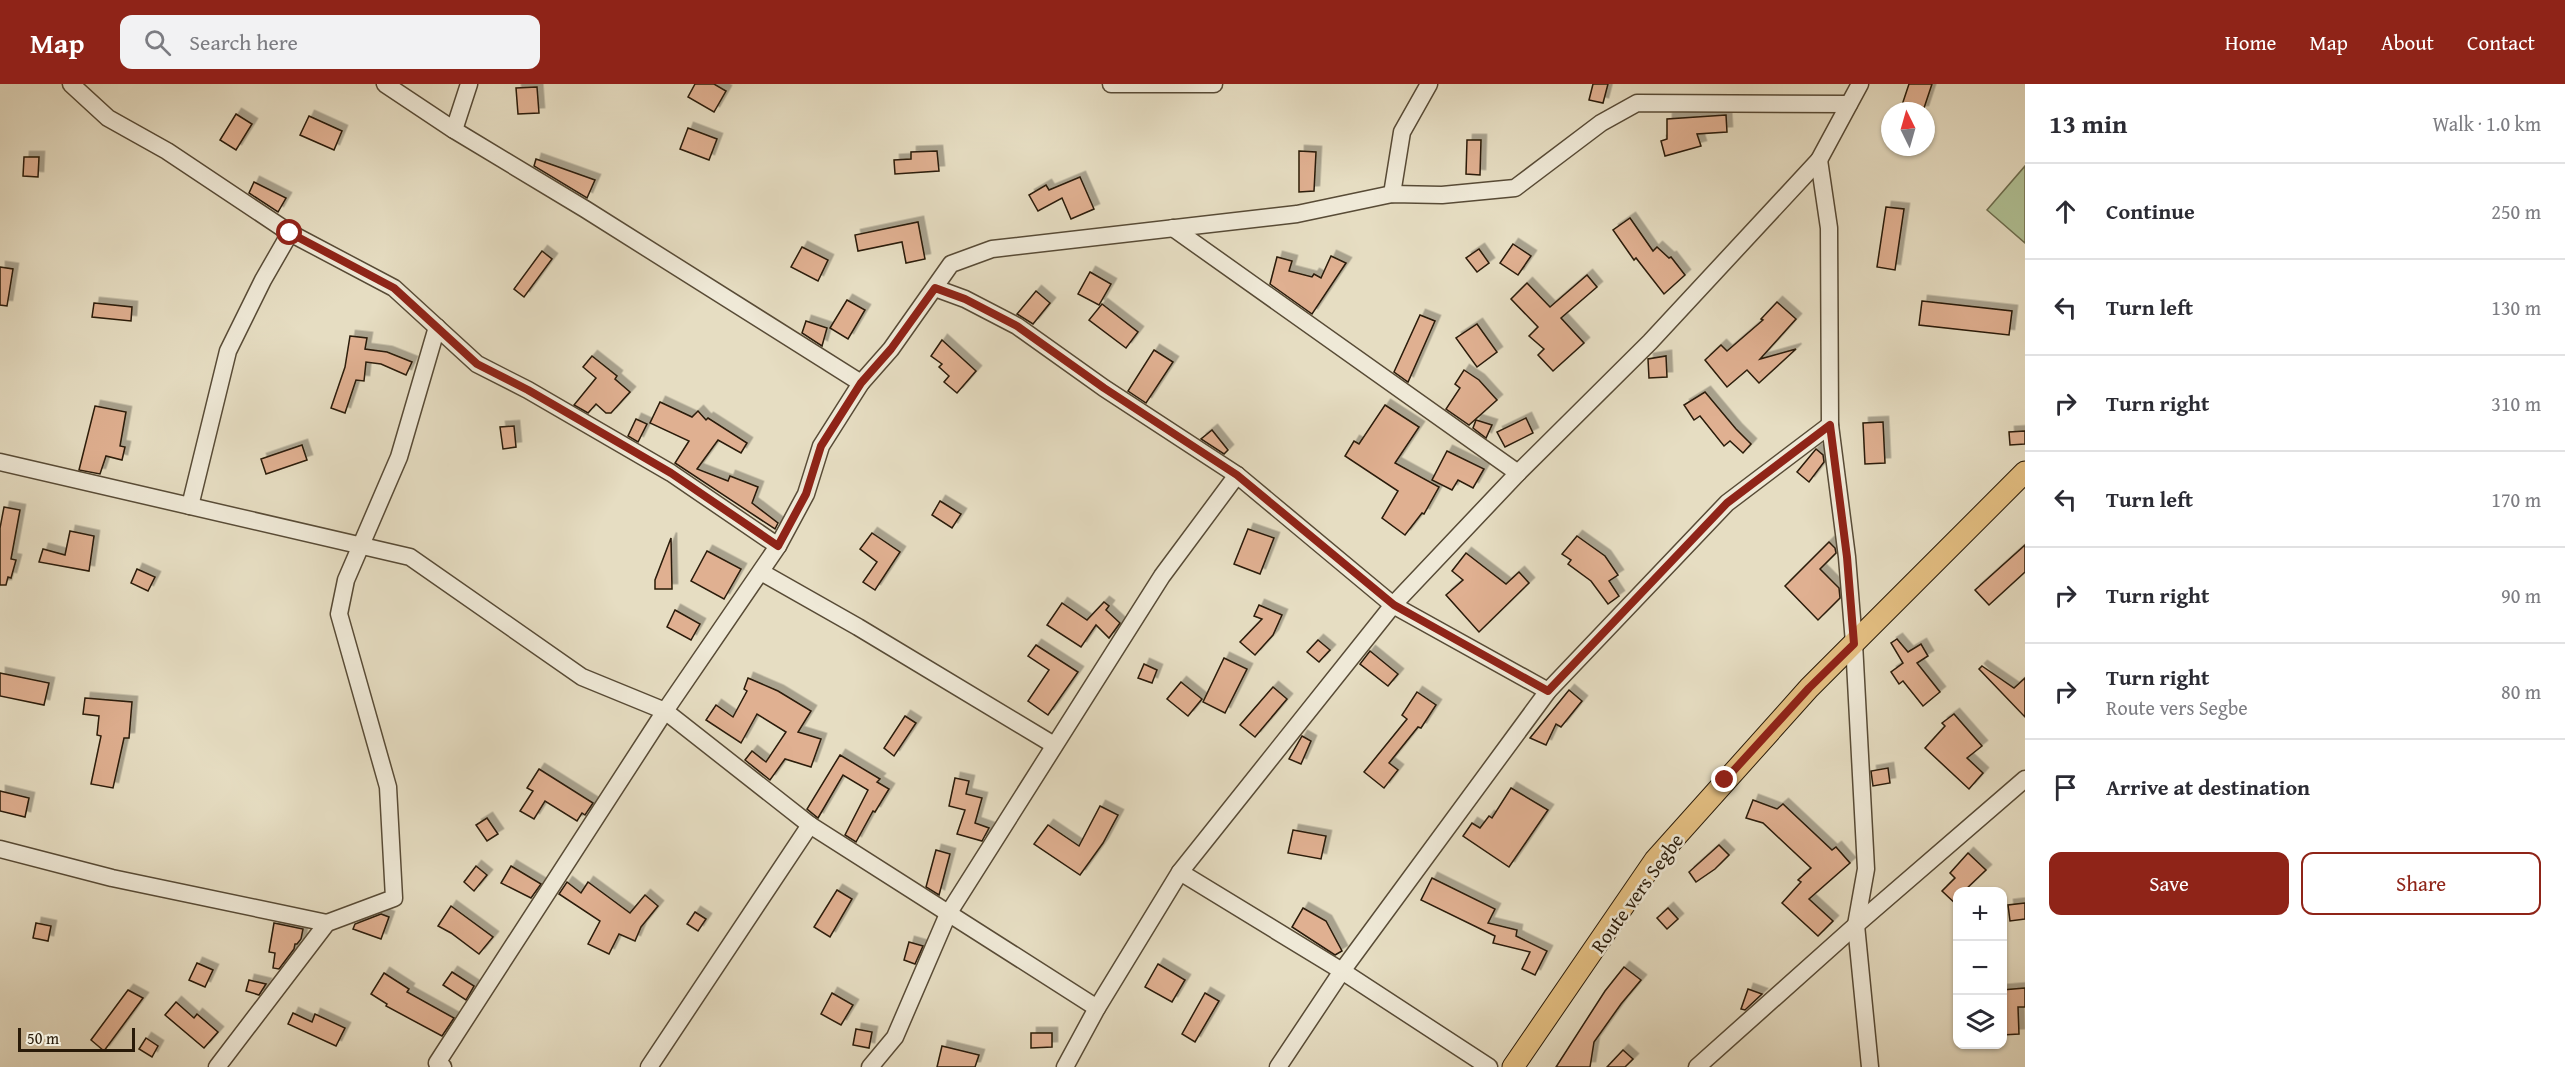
<!DOCTYPE html>
<html lang="en">
<head>
<meta charset="utf-8">
<style>
	body { margin:0; font-family:"Gentium Book Plus",serif; background:#f2f2f3; color:#2b2b33 }
	.controls { position:absolute; right:18px; bottom:18px; display:grid; overflow:hidden; border-radius:12px; box-shadow:0 2px 4px #0004 }
	.controls button { width:54px; height:54px; display:grid; place-items:center; padding:0; border:0; border-bottom:2px solid #e1e1e2; background:#fff; color:#2b2b33; font:30px sans-serif }
	.compass { position:absolute; left:1881px; top:18px; width:54px; height:54px; border-radius:50%; background:#fff; box-shadow:0 2px 4px #0004; rotate:355deg }
	.scale { position:absolute; left:18px; bottom:15px; width:117px; box-sizing:border-box; padding-left:6px; border:3px solid #291a08; border-top:0; font-size:16px; line-height:21px; white-space:nowrap; color:#291a08; -webkit-text-stroke:4px #efe9d7; paint-order:stroke }
	.stop { position:absolute; width:18px; height:18px; margin:-14px; border:4px solid #8f2418; border-radius:50%; background:#fff }
	.stop.end { background:#8f2418; border-color:#fff; box-shadow:0 2px 6px #0008 }
	.list { margin:0; padding:0; list-style:none }
	h2 { display:flex; justify-content:space-between; align-items:center; height:78px; margin:0; padding:0 24px; font-size:26px }
	h2 small { font-size:20px; font-weight:400; color:#7c7c81 }
	.list li { display:grid; grid-template-columns:39px 1fr auto; gap:18px; align-items:center; box-sizing:border-box; height:96px; padding:0 24px; border-top:2px solid #e1e1e2 }
	.list b { display:block; font-size:22px; white-space:nowrap }
	.list p { margin:0; font-size:20px; white-space:nowrap; color:#7c7c81 }
	.list em { font-size:20px; font-style:normal; color:#7c7c81 }
	.actions { display:flex; gap:12px; padding:18px 24px }
	.actions a { flex:1; padding:14px 0; border:2px solid #8f2418; border-radius:12px; text-align:center; font-size:21px; color:#8f2418 }
	.actions .main { background:#8f2418; color:#fff }
	.icon { flex:none; width:33px; height:33px; fill:none; stroke:currentColor; stroke-width:2; stroke-linecap:round; stroke-linejoin:round }
	.map { position:relative; flex:none; width:2025px; height:983px; overflow:hidden }
	header { display:flex; align-items:center; gap:36px; box-sizing:border-box; height:84px; padding:0 30px; background:#8f2418; color:#fff }
	header strong { font-size:28px }
	nav { display:flex; gap:33px; margin-inline-start:auto; font-size:21px }
	.search { width:420px; height:54px; background:#f2f2f3; display:flex; align-items:center; gap:15px; box-sizing:border-box; padding:0 21px; border-radius:12px; color:#7c7c81; font-size:22px }
	main { display:flex }
	aside { flex:1; background:#fff }
	.map>svg:first-child { display:block }
</style>
</head>
<body>
<header>
<strong>Map</strong>
<div class="search"><svg class="icon" aria-label="search" viewBox="0 0 24 24"><circle cx="10" cy="10" r="6"/><path d="M15 15l6 6"/></svg>Search here</div>
<nav><a>Home</a><a>Map</a><a>About</a><a>Contact</a></nav>
</header>
<main>
<div class="map">
<svg width="2025" height="983" viewBox="0 0 2025 983">
	<defs>
		<filter id="shadow"><feDropShadow dx="5.5" dy="-5.5" stdDeviation="0" flood-color="#0004"/></filter>
	</defs>
	<rect width="100%" height="100%" fill="#e6ddc2"/>
	<filter id="stains"><feTurbulence type="fractalNoise" baseFrequency=".00333" numOctaves="4"/><feColorMatrix values="0 0 0 0 .2 0 0 0 0 .09 0 0 0 0 .02 0 0 0 .5 -.17"/></filter>
	<radialGradient id="worn" r=".72"><stop offset=".6" stop-color="#630" stop-opacity="0"/><stop offset="1" stop-color="#630" stop-opacity=".3"/></radialGradient>
	<!-- green -->
	<polygon fill="#b1c296" stroke="#6d6e4f" stroke-width="1.5" points="2025,82 2025,159 1987,126"/>
	<!-- building -->
	<g fill="#e0b091" stroke="#291a08" stroke-width="1.5" filter="url(#shadow)">
		<polygon points="695,0 714,0 726,7 714,28 688,13"/>
		<polygon points="1593,0 1608,0 1603,19 1589,16"/>
		<polygon points="1909,0 1932,0 1923,27 1900,27"/>
		<polygon points="537,3 539,29 518,30 516,4"/>
		<polygon points="236,30 252,40 236,66 220,56"/>
		<polygon points="1726,31 1727,48 1697,50 1701,62 1665,72 1661,57 1667,55 1667,35"/>
		<polygon points="309,32 342,47 334,66 300,51"/>
		<polygon points="688,44 717,55 709,76 680,65"/>
		<polygon points="1467,56 1481,56 1480,91 1466,90"/>
		<polygon points="937,67 939,87 895,90 894,76 911,75 911,68"/>
		<polygon points="1299,67 1316,68 1314,107 1299,108"/>
		<polygon points="24,73 39,73 38,93 23,92"/>
		<polygon points="536,75 595,96 587,114 534,82"/>
		<polygon points="1080,93 1094,125 1071,135 1062,114 1038,127 1029,111 1046,101 1049,106"/>
		<polygon points="254,98 286,114 278,128 249,109"/>
		<polygon points="1886,123 1904,125 1895,186 1877,183"/>
		<polygon points="1630,134 1653,167 1657,163 1669,174 1671,173 1685,191 1664,210 1636,174 1634,176 1613,146"/>
		<polygon points="918,138 925,175 906,179 902,158 858,167 855,151"/>
		<polygon points="1513,160 1531,172 1518,191 1500,179"/>
		<polygon points="802,163 828,176 818,197 791,183"/>
		<polygon points="1479,165 1489,179 1477,188 1466,174"/>
		<polygon points="542,167 552,175 524,213 514,205"/>
		<polygon points="1331,172 1346,179 1312,230 1270,200 1277,173 1292,177 1289,187 1312,193 1314,190 1321,194"/>
		<polygon points="0,183 13,185 7,222 0,221"/>
		<polygon points="1090,188 1111,200 1099,221 1078,210"/>
		<polygon points="1587,191 1597,203 1561,234 1584,259 1553,287 1538,271 1544,265 1529,252 1538,243 1511,215 1527,199 1550,223"/>
		<polygon points="1036,207 1050,219 1033,240 1017,230"/>
		<polygon points="847,216 865,226 848,255 830,244"/>
		<polygon points="1922,217 2012,227 2009,251 1919,241"/>
		<polygon points="1777,218 1796,235 1760,275 1796,265 1759,299 1747,286 1727,303 1705,276 1721,261 1727,267 1763,236 1761,235"/>
		<polygon points="94,219 132,223 131,237 92,233"/>
		<polygon points="1102,220 1138,248 1126,264 1089,236"/>
		<polygon points="1420,231 1435,237 1408,298 1394,288"/>
		<polygon points="806,237 827,244 822,262 802,249"/>
		<polygon points="1477,240 1497,268 1477,283 1456,254"/>
		<polygon points="350,252 367,254 365,265 387,268 412,278 406,291 381,280 366,278 364,297 356,296 345,329 331,324 345,283"/>
		<polygon points="942,256 976,287 957,309 944,298 949,292 939,283 942,280 931,272"/>
		<polygon points="1154,266 1173,278 1146,319 1128,307"/>
		<polygon points="592,272 617,292 615,295 630,308 611,329 606,329 596,320 588,329 574,321 596,294 583,283"/>
		<polygon points="1666,272 1667,293 1649,294 1648,275"/>
		<polygon points="1464,286 1479,296 1497,316 1469,341 1446,325 1460,304 1455,300"/>
		<polygon points="1705,308 1736,345 1751,360 1743,369 1730,357 1724,362 1700,332 1694,336 1684,321"/>
		<polygon points="660,318 692,333 698,327 706,336 708,334 747,359 741,369 718,356 697,385 728,397 730,392 758,403 752,419 778,439 775,445 675,379 689,357 650,339"/>
		<polygon points="1385,321 1419,343 1395,379 1439,403 1424,430 1422,429 1405,451 1382,434 1398,407 1345,372 1354,357 1359,360"/>
		<polygon points="95,322 126,328 120,362 125,363 122,376 106,372 100,390 79,386"/>
		<polygon points="1526,334 1533,349 1505,363 1497,348"/>
		<polygon points="636,335 647,340 638,358 628,352"/>
		<polygon points="1476,336 1492,341 1486,354 1473,344"/>
		<polygon points="1883,338 1885,379 1865,380 1863,339"/>
		<polygon points="514,342 516,363 503,365 500,343"/>
		<polygon points="1212,346 1228,366 1224,370 1201,355"/>
		<polygon points="2025,347 2025,360 2010,361 2009,348"/>
		<polygon points="302,361 307,376 266,390 261,375"/>
		<polygon points="1816,365 1823,371 1824,378 1809,398 1797,388"/>
		<polygon points="1447,367 1484,385 1473,404 1458,396 1452,406 1432,396"/>
		<polygon points="940,417 961,430 952,444 932,431"/>
		<polygon points="4,423 20,426 11,475 16,476 11,494 8,493 6,501 0,501 0,444"/>
		<polygon points="1248,445 1274,454 1260,490 1234,480"/>
		<polygon points="70,447 94,452 89,487 39,478 43,465 65,471"/>
		<polygon points="872,449 900,468 875,506 863,498 877,478 860,465"/>
		<polygon points="1577,452 1605,472 1618,491 1609,497 1619,512 1608,520 1591,497 1568,480 1571,476 1562,470"/>
		<polygon points="671,454 672,505 655,505 655,496"/>
		<polygon points="1829,458 1835,464 1836,469 1820,485 1839,504 1840,514 1818,536 1785,502"/>
		<polygon points="2025,461 2025,488 1989,521 1975,506"/>
		<polygon points="707,467 741,485 724,515 691,497"/>
		<polygon points="1466,469 1506,500 1519,488 1529,499 1479,548 1446,511 1463,496 1452,487"/>
		<polygon points="137,485 155,493 148,507 131,499"/>
		<polygon points="1104,518 1109,522 1106,526 1120,539 1109,554 1096,541 1081,563 1047,541 1062,519 1087,536"/>
		<polygon points="1259,521 1282,531 1273,551 1255,571 1240,558 1262,535 1254,532"/>
		<polygon points="675,526 700,540 691,556 667,543"/>
		<polygon points="1897,555 1908,568 1921,560 1928,572 1917,579 1940,608 1923,622 1903,597 1899,600 1891,588 1903,579 1891,559"/>
		<polygon points="1318,556 1330,566 1319,578 1307,568"/>
		<polygon points="1036,561 1078,588 1048,631 1028,617 1049,586 1028,572"/>
		<polygon points="1370,567 1398,590 1388,602 1360,580"/>
		<polygon points="1224,574 1247,585 1225,629 1203,618"/>
		<polygon points="1144,580 1157,586 1152,599 1138,594"/>
		<polygon points="1982,582 2014,604 2025,594 2025,633 1979,585"/>
		<polygon points="0,589 49,599 44,621 0,612"/>
		<polygon points="748,594 778,607 811,627 798,648 821,655 811,683 785,675 770,696 745,676 752,667 766,678 786,648 757,630 741,659 706,636 716,621 733,633 747,607 744,605"/>
		<polygon points="1181,598 1202,615 1188,632 1167,615"/>
		<polygon points="1273,603 1287,615 1255,653 1240,641"/>
		<polygon points="1569,606 1582,617 1561,643 1556,640 1546,661 1530,654"/>
		<polygon points="1417,608 1436,621 1421,644 1418,643 1389,679 1398,686 1384,704 1364,688 1407,635 1402,631"/>
		<polygon points="85,614 132,618 129,654 124,654 113,704 91,700 101,652 97,651 99,632 83,630"/>
		<polygon points="1954,630 1982,662 1967,674 1983,689 1969,705 1925,664 1945,642 1942,639"/>
		<polygon points="905,632 916,639 894,672 884,664"/>
		<polygon points="1302,652 1311,657 1301,680 1289,675"/>
		<polygon points="840,671 880,695 877,698 889,705 875,728 873,727 856,758 845,751 868,706 843,691 818,734 807,725"/>
		<polygon points="1888,684 1890,699 1873,702 1871,687"/>
		<polygon points="539,685 593,719 585,731 582,729 577,737 545,717 534,735 520,727 533,707 527,704"/>
		<polygon points="955,694 969,697 966,710 982,714 975,739 989,744 982,757 957,750 965,726 949,722"/>
		<polygon points="1511,704 1548,726 1509,783 1463,752 1472,739 1480,744 1489,732 1492,734"/>
		<polygon points="0,707 29,714 25,733 0,727"/>
		<polygon points="1753,716 1777,725 1783,720 1832,766 1836,763 1850,779 1809,815 1833,837 1818,852 1782,819 1801,798 1798,796 1811,784 1763,739 1746,734"/>
		<polygon points="1100,722 1118,731 1103,759 1080,791 1034,760 1048,741 1079,762"/>
		<polygon points="487,734 498,750 487,757 476,741"/>
		<polygon points="1293,746 1326,752 1321,775 1288,769"/>
		<polygon points="1719,761 1729,771 1715,785 1696,798 1689,788"/>
		<polygon points="936,766 950,770 939,811 926,803"/>
		<polygon points="1968,769 1986,786 1964,807 1958,807 1958,822 1942,807 1955,794 1950,789"/>
		<polygon points="476,782 487,791 474,807 464,798"/>
		<polygon points="511,782 541,800 531,814 501,799"/>
		<polygon points="1432,794 1495,825 1488,839 1517,846 1516,852 1547,867 1535,891 1522,885 1530,868 1493,859 1495,852 1421,816"/>
		<polygon points="567,798 581,809 588,798 630,829 645,811 658,822 641,843 635,857 619,850 609,870 588,860 600,837 559,810"/>
		<polygon points="837,806 852,815 830,853 814,843"/>
		<polygon points="2025,819 2025,835 2010,837 2008,821"/>
		<polygon points="451,822 493,853 479,870 451,849 438,842"/>
		<polygon points="1303,824 1326,837 1342,867 1335,871 1292,843"/>
		<polygon points="1668,824 1678,835 1667,845 1657,834"/>
		<polygon points="695,828 706,835 698,847 687,840"/>
		<polygon points="381,830 389,833 381,855 353,845 355,840"/>
		<polygon points="36,839 51,842 48,857 33,854"/>
		<polygon points="274,839 303,845 301,855 297,860 295,860 294,865 279,885 273,884 275,869 269,868"/>
		<polygon points="909,858 923,862 915,880 904,876"/>
		<polygon points="197,879 213,886 205,903 189,896"/>
		<polygon points="1158,880 1185,896 1172,918 1145,903"/>
		<polygon points="1624,883 1641,896 1621,920 1594,958 1590,983 1556,983 1605,907"/>
		<polygon points="452,888 474,902 466,916 443,901"/>
		<polygon points="384,889 409,905 407,908 454,934 442,952 386,922 387,920 371,910"/>
		<polygon points="249,896 266,900 259,911 246,907"/>
		<polygon points="2025,904 2025,923 2018,923 2019,950 2002,951 2002,906"/>
		<polygon points="1748,905 1762,910 1745,926 1741,925"/>
		<polygon points="128,906 143,914 104,967 91,956"/>
		<polygon points="832,909 853,921 841,941 821,930"/>
		<polygon points="1205,909 1219,917 1195,958 1182,950"/>
		<polygon points="176,918 194,934 197,930 218,948 204,964 165,931"/>
		<polygon points="293,929 312,938 315,930 345,944 336,962 288,940"/>
		<polygon points="856,945 872,948 869,964 853,961"/>
		<polygon points="1031,949 1052,949 1052,963 1031,964"/>
		<polygon points="146,954 158,962 152,973 139,965"/>
		<polygon points="942,962 979,971 975,983 937,983"/>
		<polygon points="1623,966 1633,975 1625,983 1607,983"/>
	</g>
	<g fill="none" stroke-linecap="round" stroke-linejoin="round">
		<!-- minor casing -->
		<g stroke="#584b36" stroke-width="19">
			<g id="minor">
				<polyline points="71,0 108,34 167,67 290,149 394,204 477,280 528,306 671,389 778,462"/>
				<polyline points="385,0 454,46 585,125 861,299"/>
				<polyline points="1111,0 1214,0"/>
				<polyline points="454,46 469,0"/>
				<polyline points="1819,76 1829,144 1830,341 1847,473 1854,559 1866,785 1856,841 1870,983"/>
				<polyline points="1392,110 1402,48 1429,0"/>
				<polyline points="1173,144 1518,389"/>
				<polyline points="935,204 965,215 1017,242 1104,304 1237,391 1393,521 1548,607"/>
				<polyline points="0,378 410,473 582,593 665,627 810,741 1097,924"/>
				<polyline points="190,422 228,267 263,196 290,149"/>
				<polyline points="761,488 858,543 1054,661"/>
				<polyline points="0,765 112,794 327,839"/>
				<polyline points="1180,788 1342,887 1489,983"/>
				<polyline points="217,983 327,839 394,814 388,703 339,530 346,496 399,373 437,243"/>
				<polyline points="443,983 437,979 665,627 778,462 806,410 821,362 861,299 891,265 951,180 992,165 1297,130 1392,110 1442,111 1515,104 1601,39 1637,19 1849,20"/>
				<polyline points="649,983 810,741"/>
				<polyline points="870,983 895,953 948,830 1162,492 1237,391"/>
				<polyline points="1065,983 1097,924 1180,788 1393,521 1518,389 1650,258 1819,76 1860,0"/>
				<polyline points="1278,983 1342,887 1548,607 1727,419 1830,341"/>
				<polyline points="1697,983 1856,841 2025,695"/>
			</g>
		</g>
		<!-- major casing -->
		<g stroke="#291a08" stroke-width="23">
			<polyline id="major" points="1513,983 1655,776 1809,604 2025,388"/>
		</g>
		<!-- minor -->
		<use href="#minor" stroke="#efe9d7" stroke-width="16"/>
		<!-- major -->
		<use href="#major" stroke="#e3be81" stroke-width="21"/>
	</g>
	<g fill="none" stroke-linecap="round" stroke-linejoin="round">
		<!-- route -->
		<polyline stroke="#8f2418" stroke-width="8" points="290,149 394,204 477,280 528,306 671,389 778,462 806,410 821,362 861,299 891,265 935,204 965,215 1017,242 1104,304 1237,391 1394,521 1548,607 1727,419 1830,341 1847,473 1854,560 1809,604 1725,696"/>
	</g>
	<g text-anchor="middle" stroke-width="5" stroke-linejoin="round" paint-order="stroke">
		<!-- street labels -->
		<g font-size="20" fill="#291a08" stroke="#efe9d7">
			<text transform="translate(1637 809) rotate(-54)" y="7">Route vers Segbe</text>
		</g>
	</g>
	<rect width="100%" height="100%" filter="url(#stains)"/>
	<rect width="100%" height="100%" fill="url(#worn)"/>
</svg>
<div class="controls">
<button>+</button>
<button>−</button>
<button><svg class="icon" aria-label="layers" viewBox="0 0 24 24"><path d="M12 4l9 5-9 5-9-5zM3 14l9 5 9-5"/></svg></button>
</div>
<svg class="compass" viewBox="-18 -18 36 36"><path d="M0-13l5 13h-10z" fill="#e53935"/><path d="M0 13l5-13h-10z" fill="#7c7c81"/></svg>
<div class="scale">50 m</div>
<div class="stop" style="left:290px;top:149px"></div>
<div class="stop end" style="left:1725px;top:696px"></div>
</div>
<aside>
<h2>13 min<small>Walk · 1.0 km</small></h2>
<ul class="list">
<li><svg class="icon" aria-label="ahead" viewBox="0 0 24 24"><path d="M12 20V5M6 11l6-6 6 6"/></svg><div><b>Continue</b></div><em>250 m</em></li>
<li><svg class="icon" aria-label="left" viewBox="0 0 24 24"><path d="M17 20v-9H6M10 6l-5 5 5 5"/></svg><div><b>Turn left</b></div><em>130 m</em></li>
<li><svg class="icon" aria-label="right" viewBox="0 0 24 24"><path d="M7 20v-9h11M14 6l5 5-5 5"/></svg><div><b>Turn right</b></div><em>310 m</em></li>
<li><svg class="icon" aria-label="left" viewBox="0 0 24 24"><path d="M17 20v-9H6M10 6l-5 5 5 5"/></svg><div><b>Turn left</b></div><em>170 m</em></li>
<li><svg class="icon" aria-label="right" viewBox="0 0 24 24"><path d="M7 20v-9h11M14 6l5 5-5 5"/></svg><div><b>Turn right</b></div><em>90 m</em></li>
<li><svg class="icon" aria-label="right" viewBox="0 0 24 24"><path d="M7 20v-9h11M14 6l5 5-5 5"/></svg><div><b>Turn right</b><p>Route vers Segbe</p></div><em>80 m</em></li>
<li><svg class="icon" aria-label="arrive" viewBox="0 0 24 24"><path d="M6 21V4h12l-3 4 3 4H6"/></svg><div><b>Arrive at destination</b></div></li>
</ul>
<div class="actions"><a class="main">Save</a><a>Share</a></div>
</aside>
</main>
</body>
</html>
